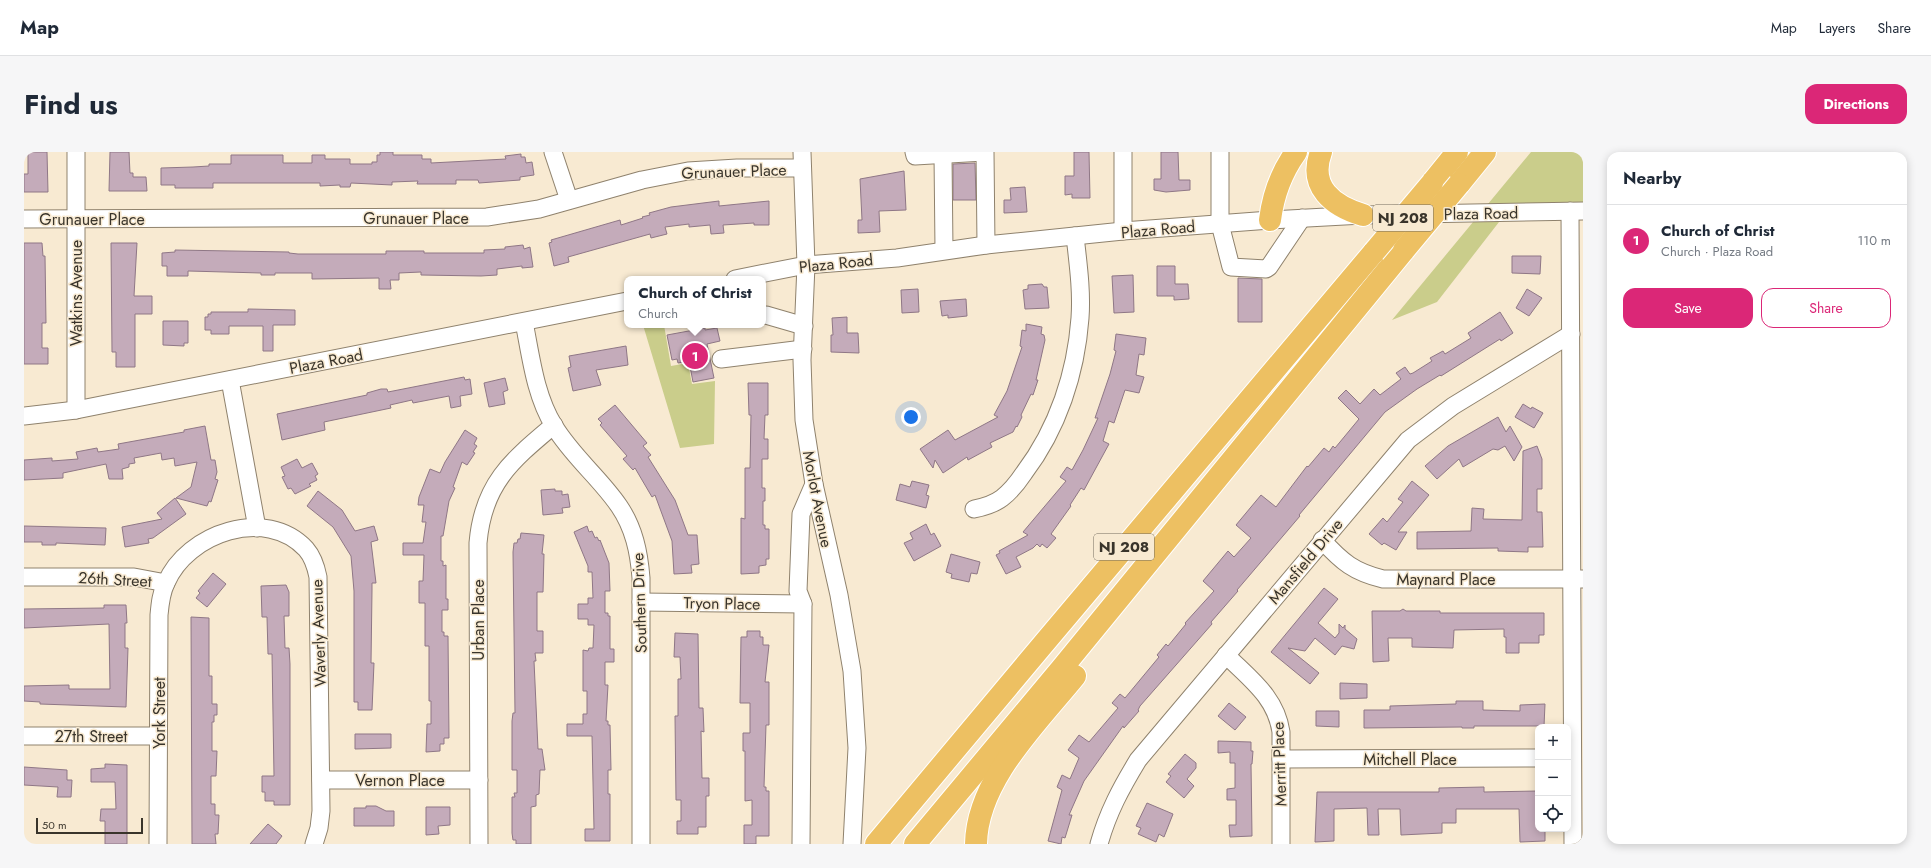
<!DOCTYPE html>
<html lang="en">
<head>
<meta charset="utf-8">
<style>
	body { margin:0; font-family:Jost,sans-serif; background:#f6f6f7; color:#1f2937 }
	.controls { position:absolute; right:12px; bottom:12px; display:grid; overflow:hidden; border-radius:8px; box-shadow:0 2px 10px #0003 }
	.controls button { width:36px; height:36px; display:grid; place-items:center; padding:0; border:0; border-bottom:1px solid #e0e1e3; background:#fff; color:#1f2937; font:20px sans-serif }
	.scale { position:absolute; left:12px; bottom:10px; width:107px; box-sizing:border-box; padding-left:4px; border:2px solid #39342b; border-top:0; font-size:11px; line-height:14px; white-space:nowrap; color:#39342b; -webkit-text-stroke:3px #f8ead2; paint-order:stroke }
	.you { position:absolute; left:887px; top:265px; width:14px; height:14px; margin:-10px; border:3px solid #fff; border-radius:50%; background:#1a73e8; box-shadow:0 0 0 6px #1a73e833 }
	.badge { display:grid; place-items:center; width:26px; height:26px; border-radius:50%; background:#db2777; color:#fff; font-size:13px; font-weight:700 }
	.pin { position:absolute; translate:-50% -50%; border:2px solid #fff; box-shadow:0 1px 4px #0006 }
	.popup { position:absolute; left:600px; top:124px; width:142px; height:52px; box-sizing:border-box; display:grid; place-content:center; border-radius:8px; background:#fff; filter:drop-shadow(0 1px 3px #0005); font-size:13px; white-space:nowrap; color:#747a83 }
	.popup b { font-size:15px; color:#1f2937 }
	.popup::after { content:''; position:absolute; left:50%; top:100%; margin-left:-8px; border:8px solid transparent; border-top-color:#fff }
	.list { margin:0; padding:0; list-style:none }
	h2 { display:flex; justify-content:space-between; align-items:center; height:52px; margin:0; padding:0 16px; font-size:17px }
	h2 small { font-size:13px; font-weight:400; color:#747a83 }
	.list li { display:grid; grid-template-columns:26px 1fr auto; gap:12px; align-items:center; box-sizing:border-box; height:72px; padding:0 16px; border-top:1px solid #e0e1e3 }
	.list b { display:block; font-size:15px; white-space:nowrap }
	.list p { margin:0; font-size:13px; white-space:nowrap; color:#747a83 }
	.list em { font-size:13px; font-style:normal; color:#747a83 }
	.actions { display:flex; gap:8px; padding:12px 16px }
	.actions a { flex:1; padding:9px 0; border:1px solid #db2777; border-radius:12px; text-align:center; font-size:14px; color:#db2777 }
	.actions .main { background:#db2777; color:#fff }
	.icon { flex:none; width:22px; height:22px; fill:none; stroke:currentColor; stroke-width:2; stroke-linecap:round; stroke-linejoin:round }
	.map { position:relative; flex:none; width:1559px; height:692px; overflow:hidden; border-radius:12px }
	header { display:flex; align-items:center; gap:24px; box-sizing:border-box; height:56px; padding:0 20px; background:#fff; border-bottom:1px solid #e0e1e3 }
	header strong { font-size:19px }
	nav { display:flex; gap:22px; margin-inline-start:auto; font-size:14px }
	.intro { display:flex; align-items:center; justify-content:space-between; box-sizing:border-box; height:96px; padding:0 24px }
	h1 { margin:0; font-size:28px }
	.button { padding:10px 18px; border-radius:12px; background:#db2777; color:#fff; font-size:14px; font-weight:700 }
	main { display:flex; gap:24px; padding:0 24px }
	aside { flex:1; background:#fff; border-radius:12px; box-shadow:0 2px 10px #0003 }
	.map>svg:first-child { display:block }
</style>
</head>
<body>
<header>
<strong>Map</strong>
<nav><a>Map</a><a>Layers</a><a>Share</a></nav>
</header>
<div class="intro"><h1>Find us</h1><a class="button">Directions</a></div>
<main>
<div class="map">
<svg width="1559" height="692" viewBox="0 0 1559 692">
	<rect width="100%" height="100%" fill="#f8ead2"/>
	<!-- green -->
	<g fill="#cacd8b">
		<polygon points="1507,0 1559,0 1559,59 1482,61 1413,150 1368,168"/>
		<polygon points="619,173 640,173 647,214 664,211 668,232 691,229 690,292 656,296"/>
	</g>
	<!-- building -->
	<g fill="#c4abba" stroke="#8f7786">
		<polygon points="4,0 23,0 24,40 0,40 0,22 4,22"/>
		<polygon points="86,0 105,0 106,21 109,21 109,25 122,25 123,39 85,39"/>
		<polygon points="356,0 369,0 369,3 398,3 398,7 407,7 407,11 482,7 481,4 497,2 497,5 501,5 502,11 508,10 510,23 496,25 496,28 455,31 454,28 432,28 432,32 393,32 394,29 368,30 368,33 327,31 326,35 316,35 316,33 296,34 296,31 189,31 189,36 151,36 151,33 137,33 137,16 169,15 185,14 185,12 207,12 207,3 259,3 259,11 288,11 288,3 301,3 301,7 326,7 326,12 348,12 348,10 353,10 353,3 356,3"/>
		<polygon points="1050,0 1065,0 1066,46 1048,46 1048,42 1041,43 1041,24 1050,24"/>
		<polygon points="1137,0 1154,0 1155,28 1166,28 1166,38 1142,40 1130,38 1130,27 1137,27"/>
		<polygon points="951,11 952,48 929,48 929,12"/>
		<polygon points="880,19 882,58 855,59 856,80 834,81 834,68 838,68 836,27"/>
		<polygon points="1001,35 1003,60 980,61 980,48 987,48 986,36"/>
		<polygon points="695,49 695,54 745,49 745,73 730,73 730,71 699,73 700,81 687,82 686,73 665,75 665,72 641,75 643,82 627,86 626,82 569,98 544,105 545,110 530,114 525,91 528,90 527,88 596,68 597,73 619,66 618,65 626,63 625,61 647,55"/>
		<polygon points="0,91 18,91 19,104 21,104 22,171 18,171 18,196 24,196 24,212 0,212"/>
		<polygon points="87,91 113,91 110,144 128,144 128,162 111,162 111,215 92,215 92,200 88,200"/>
		<polygon points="499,93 500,97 506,95 509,115 498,116 498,114 473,117 473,123 457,124 397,123 397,120 375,121 375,128 366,128 367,137 355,137 355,126 288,127 288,121 251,121 251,123 237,123 237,121 164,119 164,124 143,124 143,114 138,114 138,101 151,100 151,98 265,100 265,101 274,102 362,102 362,99 400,99 400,101 460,101 460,98 481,97 481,95"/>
		<polygon points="1488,104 1517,104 1516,122 1488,121"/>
		<polygon points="1133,114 1151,114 1151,132 1164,132 1165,147 1150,148 1150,144 1133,144"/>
		<polygon points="1109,123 1110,160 1090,161 1088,124"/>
		<polygon points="1214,126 1238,127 1238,170 1214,170"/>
		<polygon points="1018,132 1020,135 1023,135 1025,156 1001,157 999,138 1004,137 1004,133"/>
		<polygon points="894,137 895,160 878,161 877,138"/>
		<polygon points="1503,137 1518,146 1505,164 1492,156"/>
		<polygon points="942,147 943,164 924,166 924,163 918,164 916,149"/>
		<polygon points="224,157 271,158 271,173 249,173 249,199 239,199 239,174 205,174 205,182 187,182 187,178 181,178 181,165 184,165 184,162 187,162 187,160 224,160"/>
		<polygon points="1476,160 1489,181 1477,189 1476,187 1417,224 1416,223 1393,237 1361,260 1275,363 1276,364 1219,431 1213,438 1214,439 1187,470 1188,472 1116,554 1114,558 1115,559 1100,576 1099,574 1060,629 1045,663 1048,663 1041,686 1038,685 1037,692 1024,689 1038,638 1033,635 1038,623 1046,627 1055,606 1044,598 1055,583 1065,590 1094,556 1088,551 1096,542 1101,546 1135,505 1133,503 1142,492 1144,494 1162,472 1161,471 1190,439 1179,429 1204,399 1210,405 1227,386 1212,373 1237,343 1252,355 1283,314 1284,315 1300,296 1305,300 1309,294 1311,296 1335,267 1314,246 1322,238 1336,252 1350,237 1356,243 1377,227 1372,221 1381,215 1386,222 1389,221 1408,209 1406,206 1419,199 1421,202 1447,186 1444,181"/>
		<polygon points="823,165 823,181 834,181 835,201 807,200 807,183 809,183 808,166"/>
		<polygon points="139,169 164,169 164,191 160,191 160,194 139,193"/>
		<polygon points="1002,172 1018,175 1017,182 1020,183 1021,188 1012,228 1014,228 1009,243 1007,242 997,263 998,265 993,275 992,274 989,280 966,291 968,295 944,308 943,305 919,321 911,308 909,316 896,297 924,278 931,288 974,265 970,263 983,239 998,195 996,194 998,178 1002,179"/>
		<polygon points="681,176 681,178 693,176 696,189 683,192 690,226 669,230 665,209 654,211 653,207 648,208 643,183"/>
		<polygon points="1092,182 1122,186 1120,203 1115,202 1112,223 1120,225 1115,241 1101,238 1090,271 1085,269 1079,289 1085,292 1060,338 1057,336 1046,353 1047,354 1027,382 1032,386 1023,396 1018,392 1016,395 1013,392 1009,396 992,405 997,415 982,422 972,403 976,401 975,399 1004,383 999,380 1042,329 1036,325 1043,315 1048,318 1059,298 1074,266 1071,266 1086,222 1092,199 1090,198"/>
		<polygon points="602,194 604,213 572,218 577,233 549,239 544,216 547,215 545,204"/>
		<polygon points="440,225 441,228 446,227 448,242 436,244 437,254 427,256 425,244 389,251 388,248 366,253 367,256 300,270 301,278 258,288 253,262 343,243 343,241 357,237 363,237 364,240"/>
		<polygon points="481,226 484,238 479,240 481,252 465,255 460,231"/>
		<polygon points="724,231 744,231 744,263 741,263 740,287 744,287 744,307 738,307 738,336 741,336 741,349 739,349 739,373 741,373 741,377 745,377 745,407 742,407 742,413 735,414 735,421 717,422 717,366 721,367 721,316 726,316 727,263 725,263"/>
		<polygon points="1499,252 1507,257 1508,255 1519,261 1510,276 1491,265"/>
		<polygon points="591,253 623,291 619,294 627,303 624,305 651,348 664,383 673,383 675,412 667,413 668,421 650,422 648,389 631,343 628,345 611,316 609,318 599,307 603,304 576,273 578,271 574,267"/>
		<polygon points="1474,265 1482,280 1486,274 1498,295 1490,309 1481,294 1474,298 1469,297 1439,315 1435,307 1413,327 1401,314 1424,294"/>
		<polygon points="181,274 187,308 191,308 193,320 191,327 194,328 187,350 185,349 183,354 152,346 167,335 173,310 151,314 150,306 138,308 137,301 110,306 111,311 105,312 105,315 98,317 99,327 85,327 82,312 39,321 39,326 0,328 0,308 28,306 28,309 54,307 52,300 73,296 74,300 95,297 94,292 160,280 160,278"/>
		<polygon points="441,278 453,286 450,292 453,294 449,300 451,301 443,313 438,310 429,335 431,336 425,349 419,384 417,384 417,409 419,409 419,414 422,413 422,447 424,447 424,458 418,458 418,480 420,480 420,484 424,484 425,586 420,586 420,592 416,592 416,599 402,600 403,572 407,572 407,549 405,549 405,494 401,494 401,451 395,451 395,429 399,429 400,403 379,403 379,391 399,391 402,370 398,370 400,353 394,353 395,345 406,317 416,321 421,310"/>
		<polygon points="1513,294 1518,307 1518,337 1513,337 1513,360 1518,360 1519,395 1504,395 1504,400 1474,399 1474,396 1393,397 1393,380 1447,379 1448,356 1460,357 1459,367 1498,368 1499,299"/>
		<polygon points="273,307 278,316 288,311 294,322 291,324 293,328 285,332 287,334 271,342 267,336 264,337 258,325 261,324 257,315"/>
		<polygon points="888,329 905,333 902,343 905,344 902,356 872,348 876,332 886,335"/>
		<polygon points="1388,329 1405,343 1374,380 1383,380 1372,398 1360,391 1358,393 1345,382 1359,366 1363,370 1379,350 1374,347"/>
		<polygon points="531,337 531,339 538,339 538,343 544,342 546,355 538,356 539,361 519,363 517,338"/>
		<polygon points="294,339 318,358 331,379 350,374 354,388 347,390 352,431 348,431 348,438 347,511 350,511 348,558 334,558 334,550 330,550 330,439 327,404 309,375 283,354"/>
		<polygon points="151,346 162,362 129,386 124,387 125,391 101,395 98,375 138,367 133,361"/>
		<polygon points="902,372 907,383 910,381 917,394 890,409 880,391 889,387 886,381"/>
		<polygon points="0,374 82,376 81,393 32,391 32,393 18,393 18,390 0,390"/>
		<polygon points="563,374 565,380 568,379 571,386 573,385 575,389 576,388 585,411 586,439 581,439 581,461 584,461 584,464 586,464 586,497 590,497 590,510 581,510 581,533 584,533 582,569 584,569 584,573 586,573 587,618 584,618 584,642 586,642 586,689 561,689 561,677 570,677 568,584 543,584 543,572 559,572 559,562 563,562 563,539 559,539 559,498 564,499 565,496 569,496 570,473 564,473 564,467 554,467 554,452 564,452 564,446 569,446 568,420 564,420 564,414 550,380"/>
		<polygon points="497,381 520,383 518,402 520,402 519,440 513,440 513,479 519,479 519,501 511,501 512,509 510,509 514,597 518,597 521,618 516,618 515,642 512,643 512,654 507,655 507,692 492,692 492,688 489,688 488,681 488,645 491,645 490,641 493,641 493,618 488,618 488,569 489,561 491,561 489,400 490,391 493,391 494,387 496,387"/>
		<polygon points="927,402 956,410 953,422 947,421 945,430 927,426 928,422 922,420"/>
		<polygon points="189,421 202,432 183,455 172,446 176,441 174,439"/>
		<polygon points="262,433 265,440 265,464 260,464 261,496 265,496 266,512 266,653 250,653 250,649 241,649 241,640 238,640 238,624 250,624 248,502 244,502 243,465 238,465 237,434"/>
		<polygon points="1300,436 1314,447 1294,471 1311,486 1315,481 1315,472 1319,476 1321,473 1321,477 1333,487 1330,497 1318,494 1311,503 1291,486 1281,499 1264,496 1295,521 1286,532 1247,500"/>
		<polygon points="80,453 102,453 103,471 101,471 101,496 104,496 102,555 16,552 16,550 0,549 0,534 45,533 45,537 86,537 85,472 0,476 0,457 80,456"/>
		<polygon points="1379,457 1382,459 1416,459 1416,461 1520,461 1520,483 1515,483 1515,491 1495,491 1495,501 1482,501 1482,485 1480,485 1480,477 1430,478 1429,496 1388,495 1388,486 1364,486 1365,509 1349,510 1348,459 1376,459"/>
		<polygon points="167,465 185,466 185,524 188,524 188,552 193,552 193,563 190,563 190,570 188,570 188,599 193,599 192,624 187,624 187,652 191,652 191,663 195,663 194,682 191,682 192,692 168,692"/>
		<polygon points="723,479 736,479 736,485 739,485 739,493 745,493 741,530 745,530 745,573 742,573 740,635 742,635 742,639 745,639 745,684 732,684 732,692 720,692 720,673 728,673 728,648 721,649 721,599 719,599 719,581 726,581 726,551 716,551 717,485 723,485"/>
		<polygon points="651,481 674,482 675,556 679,556 680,580 677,579 678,626 685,626 685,644 682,644 682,675 674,675 674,682 653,682 653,669 657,669 657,648 652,648 651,564 654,564 654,527 657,527 656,505 650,505"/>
		<polygon points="1316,531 1343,532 1343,546 1316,547"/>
		<polygon points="1432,549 1459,549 1459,558 1496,559 1496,553 1521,552 1520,574 1450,574 1450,576 1438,576 1438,575 1340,576 1340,558 1366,558 1366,554 1432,552"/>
		<polygon points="1205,551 1222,565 1211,578 1194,564"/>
		<polygon points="1292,559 1315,559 1315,575 1292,574"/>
		<polygon points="331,582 367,582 367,596 331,597"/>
		<polygon points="1194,589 1227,590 1227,599 1229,599 1228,612 1227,612 1228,684 1206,685 1205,673 1212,673 1212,648 1203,648 1203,637 1211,636 1211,611 1206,611 1206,600 1194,601"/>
		<polygon points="1161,602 1172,611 1172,616 1163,627 1170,634 1160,646 1142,630 1147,624 1144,622"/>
		<polygon points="81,612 103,613 103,692 81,692 81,669 76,669 77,657 92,657 91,630 67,630 67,617 81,616"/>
		<polygon points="0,615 43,618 43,628 48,628 47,645 33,645 34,635 0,633"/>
		<polygon points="1460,635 1460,640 1514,639 1514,677 1521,677 1521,689 1496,690 1495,657 1432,657 1432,671 1418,671 1418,681 1377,683 1376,657 1354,657 1355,683 1344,683 1343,656 1310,657 1310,689 1291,690 1293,640 1415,640 1415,636"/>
		<polygon points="1123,651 1149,662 1140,685 1135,682 1132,690 1114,682 1117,676 1112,674"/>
		<polygon points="342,654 352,654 362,659 370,659 370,674 330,674 330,656 342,656"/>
		<polygon points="402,655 426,655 426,673 414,674 415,682 402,683"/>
		<polygon points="244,672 258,684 252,692 226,692"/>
	</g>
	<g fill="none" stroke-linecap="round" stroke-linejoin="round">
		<!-- minor casing -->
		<g stroke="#8f826d" stroke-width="19">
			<g id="minor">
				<polyline points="52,0 52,258"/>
				<polyline points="529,0 545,48"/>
				<polyline points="778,0 782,113 778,208 780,268 790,332 815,443 828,519 833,596 828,692"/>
				<polyline points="890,0 891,4 960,0"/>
				<polyline points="961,0 962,93"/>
				<polyline points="1099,0 1099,79"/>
				<polyline points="1196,0 1196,72 1207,115 1242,117 1245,115 1278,66"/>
				<polyline points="919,3 920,98"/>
				<polyline points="1546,59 1549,692"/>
				<polyline points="0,67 463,65 515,57 618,28 664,19 713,16 778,16"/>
				<polyline points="711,127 782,113 873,106 962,93 1099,79 1246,68 1339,63 1559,59"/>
				<polyline points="739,163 742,163 780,174"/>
				<path d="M500,170C507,205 511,243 530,274C548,304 576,326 595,354C610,376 615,400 617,426V692"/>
				<polyline points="697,207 779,197"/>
				<polyline points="206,228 233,376"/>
				<polyline points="0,264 52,258 87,251 603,149"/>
				<path d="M950,357C960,355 970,352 978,346C987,339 994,330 1000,321C1034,276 1052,221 1056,166C1058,139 1054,111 1051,84"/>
				<path d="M1298,388C1318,410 1330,420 1359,427H1559"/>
				<polyline points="0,425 110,425 142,431"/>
				<polyline points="617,450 779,452"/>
				<path d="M1202,503C1226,527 1252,545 1257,580V692"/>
				<polyline points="0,584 134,584"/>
				<polyline points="1257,607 1514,606"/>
				<polyline points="297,628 455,628"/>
				<path d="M134,692L135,463C136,452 137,441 142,431C163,381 242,354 282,397C289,405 292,415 294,425L297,659L295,676L290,692"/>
				<path d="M455,692L454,391C459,332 487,309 530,273"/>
				<polyline points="777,692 779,452 774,439 777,362 790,332"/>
				<path d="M1075,692C1084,660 1097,636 1114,608L1384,288L1429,254L1547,182"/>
			</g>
		</g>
		<!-- highway casing -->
		<g stroke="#fff" stroke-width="24">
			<g id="highway">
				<path d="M1297,0C1284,35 1309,54 1339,63"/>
				<polyline points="1408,31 1433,0"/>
				<polyline points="1435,32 1461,0"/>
				<path d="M1246,68C1249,43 1257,21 1272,0"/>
				<polyline points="852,692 1016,496 1350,100"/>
				<polyline points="891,692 1038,516 1380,98"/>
				<path d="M952,692C953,628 1013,571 1051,524"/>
			</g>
		</g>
		<!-- minor -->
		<use href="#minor" stroke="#fff" stroke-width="17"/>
		<!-- highway -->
		<use href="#highway" stroke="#edc062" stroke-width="22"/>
		<!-- highway-bridge casing -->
		<g stroke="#fff" stroke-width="24" stroke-linecap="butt">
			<g id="highway-bridge">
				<polyline points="1380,98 1435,32"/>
				<polyline points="1350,100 1408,31"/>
			</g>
		</g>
		<!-- highway-bridge -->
		<use href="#highway-bridge" stroke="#edc062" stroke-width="22"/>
	</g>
	<g text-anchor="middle" stroke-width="3" stroke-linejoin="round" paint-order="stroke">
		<!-- shield labels -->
		<g fill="#f8ead2" stroke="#726b5d" stroke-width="1">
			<rect x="1349" y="53" width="60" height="26" rx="3"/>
			<rect x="1070" y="382" width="60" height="26" rx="3"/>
		</g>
		<g font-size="15" font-weight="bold" fill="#39342b">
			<text x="1379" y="71">NJ 208</text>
			<text x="1100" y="400">NJ 208</text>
		</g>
		<!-- street labels -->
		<g font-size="16" fill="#39342b" stroke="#f8ead2">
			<text transform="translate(710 19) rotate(-2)" y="6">Grunauer Place</text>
			<text transform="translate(1457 61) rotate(-1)" y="6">Plaza Road</text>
			<text x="392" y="72">Grunauer Place</text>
			<text x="68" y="73">Grunauer Place</text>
			<text transform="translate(1134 77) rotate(-5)" y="6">Plaza Road</text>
			<text transform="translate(812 111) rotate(-6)" y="6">Plaza Road</text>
			<text transform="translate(52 141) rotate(-90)" y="6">Watkins Avenue</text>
			<text transform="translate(302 209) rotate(-11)" y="6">Plaza Road</text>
			<text transform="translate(794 347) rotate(79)" y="6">Morlot Avenue</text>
			<text transform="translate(1281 409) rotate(-50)" y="6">Mansfield Drive</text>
			<text transform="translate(91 427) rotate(3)" y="6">26th Street</text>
			<text x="1422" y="433">Maynard Place</text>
			<text transform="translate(615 451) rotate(-92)" y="6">Southern Drive</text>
			<text transform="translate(698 451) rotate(1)" y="6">Tryon Place</text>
			<text transform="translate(454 468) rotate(-90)" y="6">Urban Place</text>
			<text transform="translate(294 481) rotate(-92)" y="6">Waverly Avenue</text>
			<text transform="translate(135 561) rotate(-90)" y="6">York Street</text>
			<text x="67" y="590">27th Street</text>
			<text x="1386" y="613">Mitchell Place</text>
			<text transform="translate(1255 612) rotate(-92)" y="6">Merritt Place</text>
			<text x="376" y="634">Vernon Place</text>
		</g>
	</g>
</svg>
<div class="controls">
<button>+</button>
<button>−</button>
<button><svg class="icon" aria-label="locate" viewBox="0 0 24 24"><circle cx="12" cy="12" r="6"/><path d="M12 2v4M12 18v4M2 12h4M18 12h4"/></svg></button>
</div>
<div class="scale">50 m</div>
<div class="you"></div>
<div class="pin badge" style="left:671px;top:204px">1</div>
<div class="popup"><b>Church of Christ</b>Church</div>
</div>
<aside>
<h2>Nearby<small></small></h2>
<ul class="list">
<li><span class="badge">1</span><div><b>Church of Christ</b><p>Church · Plaza Road</p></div><em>110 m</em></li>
</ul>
<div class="actions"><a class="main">Save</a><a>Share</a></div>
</aside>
</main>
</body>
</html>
